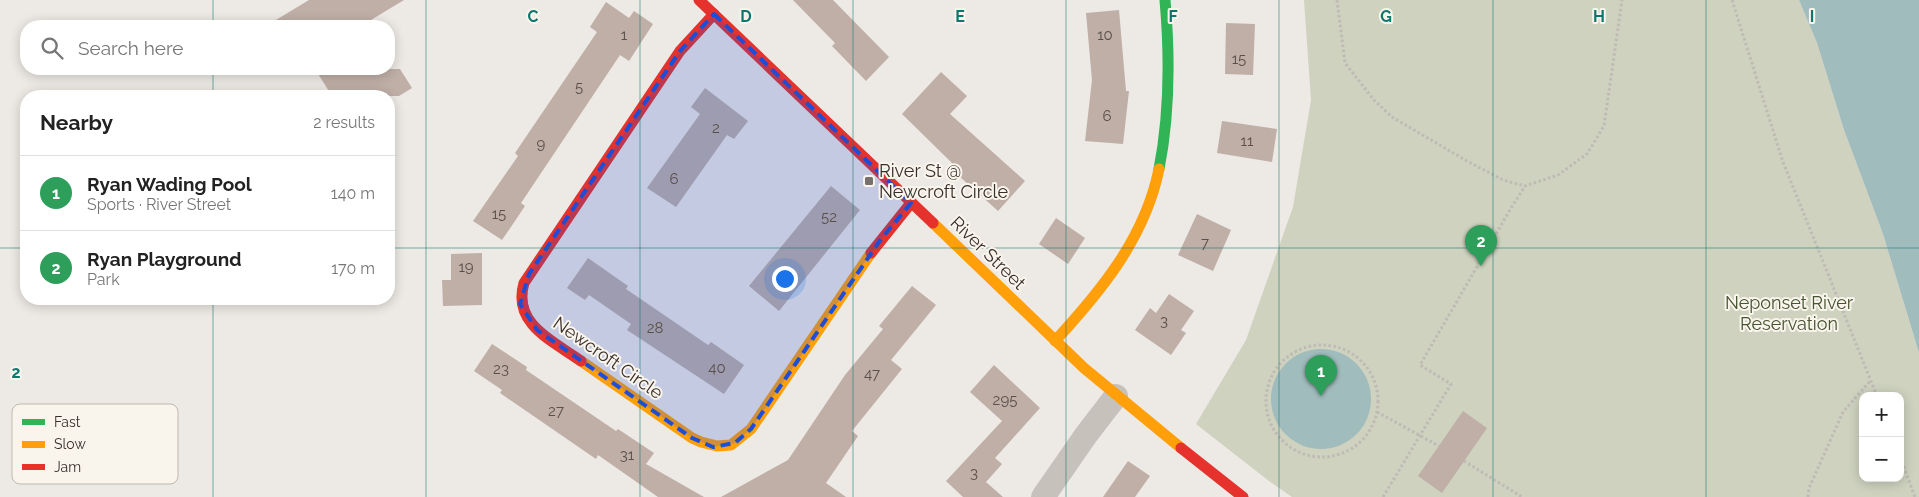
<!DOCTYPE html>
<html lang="en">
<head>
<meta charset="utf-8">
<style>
	body { margin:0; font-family:Raleway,sans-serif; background:#f2f2f2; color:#222 }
	.controls { position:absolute; right:15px; bottom:15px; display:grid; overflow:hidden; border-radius:10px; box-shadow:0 2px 12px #0003 }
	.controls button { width:45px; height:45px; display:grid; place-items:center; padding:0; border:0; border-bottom:1px solid #e0e0e0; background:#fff; color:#222; font:25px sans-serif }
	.you { position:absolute; left:784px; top:278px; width:18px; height:18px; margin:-12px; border:4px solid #fff; border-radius:50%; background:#1a73e8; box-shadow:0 0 0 8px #1a73e833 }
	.badge { display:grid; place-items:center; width:32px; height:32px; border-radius:50%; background:#0f766e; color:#fff; font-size:16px; font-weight:700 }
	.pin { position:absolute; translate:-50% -41px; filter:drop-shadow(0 1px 2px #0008) }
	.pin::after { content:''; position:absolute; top:26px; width:18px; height:15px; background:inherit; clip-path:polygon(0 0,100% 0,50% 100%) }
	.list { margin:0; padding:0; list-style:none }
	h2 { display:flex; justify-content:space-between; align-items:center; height:65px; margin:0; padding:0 20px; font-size:21px }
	h2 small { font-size:16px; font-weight:400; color:#767676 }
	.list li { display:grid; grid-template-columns:32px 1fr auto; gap:15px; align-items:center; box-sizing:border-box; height:75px; padding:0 20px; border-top:1px solid #e0e0e0 }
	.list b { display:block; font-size:19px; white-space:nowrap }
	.list p { margin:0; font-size:16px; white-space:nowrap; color:#767676 }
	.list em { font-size:16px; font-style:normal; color:#767676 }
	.icon { flex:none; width:28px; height:28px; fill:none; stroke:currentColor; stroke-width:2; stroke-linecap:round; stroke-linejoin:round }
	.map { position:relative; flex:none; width:1919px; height:497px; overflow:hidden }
	.search { position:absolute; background:#fff; box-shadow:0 2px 12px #0003; left:20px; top:20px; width:375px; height:55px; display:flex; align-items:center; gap:12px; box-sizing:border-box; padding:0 18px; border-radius:20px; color:#767676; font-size:19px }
	.panel { position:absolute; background:#fff; box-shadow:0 2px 12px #0003; left:20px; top:90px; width:375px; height:215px; border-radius:20px }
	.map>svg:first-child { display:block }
</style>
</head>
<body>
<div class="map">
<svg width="1919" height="497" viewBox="0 0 1919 497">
	<rect width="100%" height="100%" fill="#ede9e4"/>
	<!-- green -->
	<path fill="#ced2bf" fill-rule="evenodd" d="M1304,0H1799L1817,43L1844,130L1883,234L1919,353V497H1292L1269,481L1196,424L1246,340L1293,207L1311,100ZM1863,396H1900V478H1863Z"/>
	<!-- water -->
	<g fill="#a1bcbd">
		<polygon points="1799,0 1919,0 1919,353 1883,234 1844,130 1817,43"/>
		<circle cx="1321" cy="399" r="50"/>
	</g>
	<!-- building -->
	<g fill="#bfafa7">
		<polygon points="309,0 404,0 361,26 266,26"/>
		<polygon points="793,0 833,0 889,57 866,81 832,46 835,43"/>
		<polygon points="606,2 629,18 634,11 653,24 629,61 620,55 521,203 525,206 502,240 473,221 518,156 515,153 597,32 590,27"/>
		<polygon points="1119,10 1126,91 1129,91 1123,144 1085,141 1092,80 1086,13"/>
		<polygon points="1226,23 1255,24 1253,75 1225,74"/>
		<polygon points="315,69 400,69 412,88 399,96 332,96"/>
		<polygon points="941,72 967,96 950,114 1025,181 998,211 949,167 952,163 902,114"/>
		<polygon points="705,88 748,121 734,139 727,135 676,207 647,188 700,114 691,107"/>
		<polygon points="1222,121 1277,129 1272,162 1217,153"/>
		<polygon points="831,186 860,210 779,311 749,286"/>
		<polygon points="1197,214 1231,230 1213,271 1178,255"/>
		<polygon points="1056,218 1085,238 1068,264 1039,244"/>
		<polygon points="482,253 482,305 443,306 442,280 451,280 451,254"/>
		<polygon points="588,258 628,286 626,289 708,345 711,342 744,365 724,394 627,330 631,324 589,295 585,300 567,288"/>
		<polygon points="912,286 936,305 891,360 902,369 852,431 858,436 826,483 846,497 721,497 788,460 845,375 883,329 879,326"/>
		<polygon points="1169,294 1194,311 1181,330 1186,333 1171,355 1135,330 1150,308 1156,313"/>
		<polygon points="492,344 527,367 526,370 616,431 618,429 654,453 646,464 704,497 658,497 598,455 596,459 500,393 502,390 474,371"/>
		<polygon points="994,365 1040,408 995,458 1002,464 986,482 1003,497 963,497 946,481 1002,421 970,392"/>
		<polygon points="1463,411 1487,428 1442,493 1418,476"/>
		<polygon points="1128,461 1150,476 1135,497 1103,497"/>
	</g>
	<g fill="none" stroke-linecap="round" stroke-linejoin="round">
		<!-- path -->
		<g stroke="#bfbab5" stroke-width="3" stroke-dasharray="2.5 2.5" stroke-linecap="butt">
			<polyline points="1337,0 1345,63 1374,100 1392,117 1467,161 1503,180 1525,186 1558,175 1587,154 1604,126 1622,0"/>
			<polyline points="1732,0 1783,162 1877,396"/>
			<circle cx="1322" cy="401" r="56"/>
			<polyline points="1377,412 1439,446"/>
			<polyline points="1900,457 1915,497"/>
			<polyline points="1464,461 1522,497"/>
			<polyline points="1383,497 1451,384 1420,365 1511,208 1525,186"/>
			<polyline points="1808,497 1809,488 1843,412 1871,380"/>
		</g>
		<!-- street -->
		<polyline stroke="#c7c1bc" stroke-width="24" points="1043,497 1086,435 1116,396"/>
		<!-- fast -->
		<path stroke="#30b455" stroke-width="11" d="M1159,169C1170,113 1170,57 1165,0"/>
		<!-- slow -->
		<g stroke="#ff9f0a" stroke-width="11">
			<polyline points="933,223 1084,368 1181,448"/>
			<path d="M1055,341C1101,291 1145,238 1159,169"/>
			<polyline points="581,361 692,438 701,442 717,446 731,445 751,429 871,253"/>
		</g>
		<!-- jam -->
		<g stroke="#e5322d" stroke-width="11">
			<polyline points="699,0 933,223"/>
			<polyline points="871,253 911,203"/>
			<path d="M581,361C553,341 512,324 524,283L680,51L714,14"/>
			<polyline points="1181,448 1243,497"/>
		</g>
	</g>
	<!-- marked area -->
	<path fill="#1d4ed8" fill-opacity="0.2" stroke="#1d4ed8" stroke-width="4" stroke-dasharray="10 6" stroke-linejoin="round" d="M714,14L911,203L881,239L751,429L735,443L713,447L692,438L537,330L520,304L529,274L680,51Z"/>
	<!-- grid -->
	<path fill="none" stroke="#0f766e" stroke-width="1" stroke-opacity="0.55" d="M213,0V26M426,0V497M640,0V497M853,0V497M1066,0V497M1279,0V497M1493,0V497M1706,0V497M213,69V96M0,248H26M389,248H1919M213,299V497"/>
	<!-- markers -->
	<rect fill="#77706c" stroke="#f9f4ec" stroke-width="2" x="864" y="176" width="10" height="10" rx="2.5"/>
	<g text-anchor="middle" stroke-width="4" stroke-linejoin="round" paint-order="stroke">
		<!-- number labels -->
		<g font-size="15" fill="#5a4f4a">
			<text x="624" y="40">1</text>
			<text x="1105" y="40">10</text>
			<text x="1239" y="64">15</text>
			<text x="579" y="92">5</text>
			<text x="1107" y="121">6</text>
			<text x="716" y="133">2</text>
			<text x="1247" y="146">11</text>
			<text x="541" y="149">9</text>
			<text x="674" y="184">6</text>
			<text x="499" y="219">15</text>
			<text x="829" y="222">52</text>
			<text x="1205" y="248">7</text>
			<text x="466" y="272">19</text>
			<text x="1164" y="326">3</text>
			<text x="655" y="333">28</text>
			<text x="717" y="373">40</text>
			<text x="501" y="374">23</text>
			<text x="872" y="379">47</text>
			<text x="1005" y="405">295</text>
			<text x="556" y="416">27</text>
			<text x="627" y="460">31</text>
			<text x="974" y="478">3</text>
		</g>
		<!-- poi labels -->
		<g font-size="18" fill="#382f2b" stroke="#f9f4ec" text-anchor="start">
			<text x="879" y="177">River St @<tspan x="879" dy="21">Newcroft Circle</tspan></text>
		</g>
		<!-- street labels -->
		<g font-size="18" fill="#382f2b" stroke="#f9f4ec">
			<text transform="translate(988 253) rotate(44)" y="6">River Street</text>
			<text transform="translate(608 358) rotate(35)" y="6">Newcroft Circle</text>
		</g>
		<!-- park labels -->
		<g font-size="18" fill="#465430" stroke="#f9f4ec">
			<text x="1789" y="309">Neponset River<tspan x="1789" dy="21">Reservation</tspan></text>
		</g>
	</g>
	<!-- legend -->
	<rect x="12" y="404" width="166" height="80" rx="8" fill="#f9f4ec" stroke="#bfb9b2" stroke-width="1"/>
	<rect x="22" y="419" width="23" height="6" fill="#30b455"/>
	<rect x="22" y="441" width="23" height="7" fill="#ff9f0a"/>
	<rect x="22" y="464" width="23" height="6" fill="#e5322d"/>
	<g font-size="14" fill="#382f2b">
		<text x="54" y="427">Fast</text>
		<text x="54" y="449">Slow</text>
		<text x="54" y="472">Jam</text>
	</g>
	<g font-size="16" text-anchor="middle" font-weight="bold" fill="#0f766e" stroke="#f9f4ec" stroke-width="4" stroke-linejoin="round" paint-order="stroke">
		<text x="533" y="22">C</text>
		<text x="746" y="22">D</text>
		<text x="960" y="22">E</text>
		<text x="1173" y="22">F</text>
		<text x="1386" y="22">G</text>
		<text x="1599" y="22">H</text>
		<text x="1812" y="22">I</text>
		<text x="16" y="378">2</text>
	</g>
</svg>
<div class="controls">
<button>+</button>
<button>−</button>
</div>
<div class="you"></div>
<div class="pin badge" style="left:1321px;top:396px;background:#2e9e5b">1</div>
<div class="pin badge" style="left:1481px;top:266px;background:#2e9e5b">2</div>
<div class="search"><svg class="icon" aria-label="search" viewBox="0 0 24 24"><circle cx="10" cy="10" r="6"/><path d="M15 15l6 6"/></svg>Search here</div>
<section class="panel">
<h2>Nearby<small>2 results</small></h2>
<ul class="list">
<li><span class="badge" style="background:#2e9e5b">1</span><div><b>Ryan Wading Pool</b><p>Sports · River Street</p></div><em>140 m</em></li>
<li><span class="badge" style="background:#2e9e5b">2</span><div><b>Ryan Playground</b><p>Park</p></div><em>170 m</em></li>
</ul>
</section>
</div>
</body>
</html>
